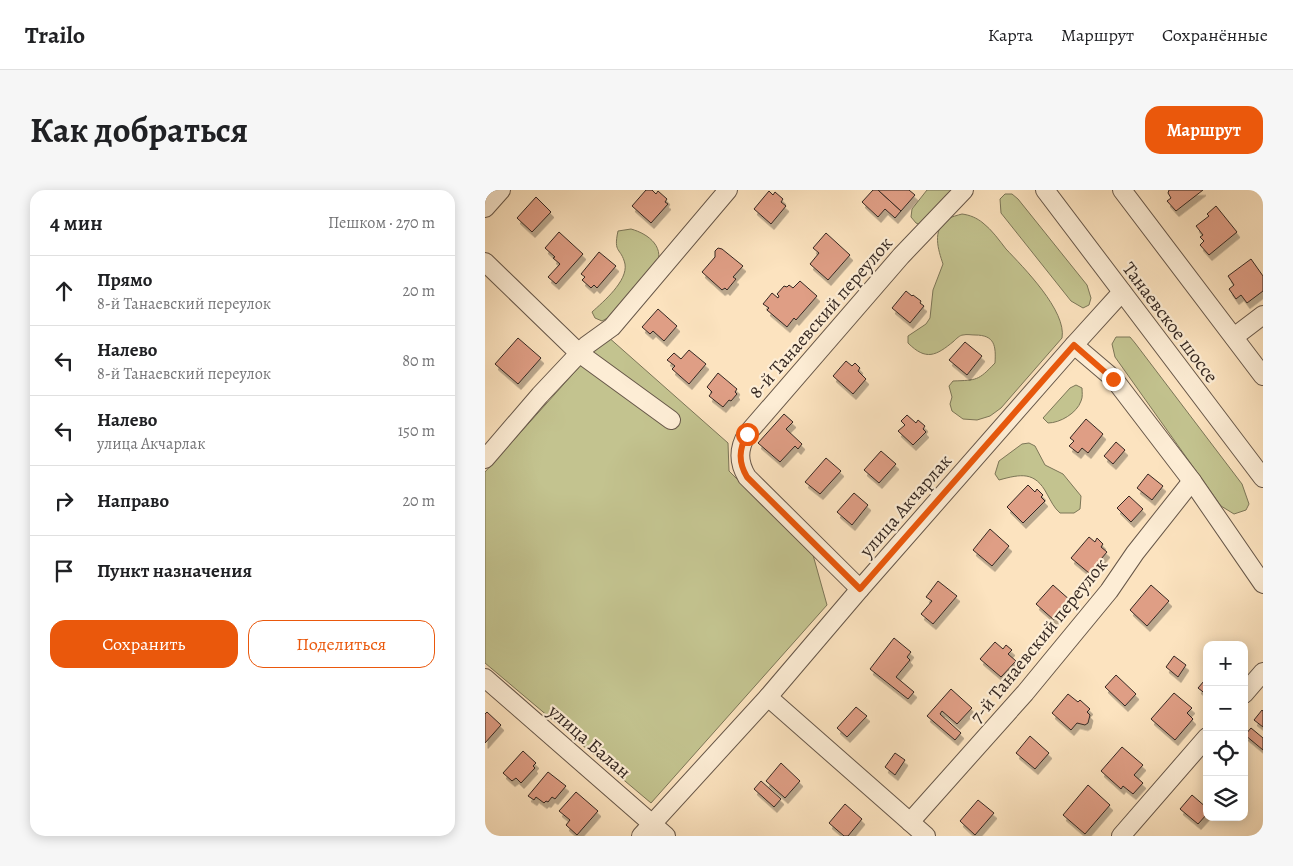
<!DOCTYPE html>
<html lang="ru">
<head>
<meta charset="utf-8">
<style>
	body { margin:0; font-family:Alegreya,serif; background:#f6f6f6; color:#202124 }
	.controls { position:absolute; right:15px; bottom:15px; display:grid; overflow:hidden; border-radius:10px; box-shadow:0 2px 12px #0003 }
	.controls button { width:45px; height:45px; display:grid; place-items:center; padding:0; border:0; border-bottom:1px solid #e0e0e0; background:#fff; color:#202124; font:25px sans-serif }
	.stop { position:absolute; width:15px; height:15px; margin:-11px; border:4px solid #ea580c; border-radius:50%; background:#fff }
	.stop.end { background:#ea580c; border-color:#fff; box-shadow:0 1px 5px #0008 }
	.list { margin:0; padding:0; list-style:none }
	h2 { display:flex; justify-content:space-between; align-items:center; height:65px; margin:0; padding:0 20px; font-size:21px }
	h2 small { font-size:16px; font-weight:400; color:#757577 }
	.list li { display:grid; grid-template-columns:32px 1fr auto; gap:15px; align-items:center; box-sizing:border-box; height:70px; padding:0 20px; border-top:1px solid #e0e0e0 }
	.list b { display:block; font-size:19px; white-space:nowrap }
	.list p { margin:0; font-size:16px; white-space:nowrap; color:#757577 }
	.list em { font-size:16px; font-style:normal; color:#757577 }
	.actions { display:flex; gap:10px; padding:15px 20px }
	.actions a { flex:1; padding:11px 0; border:1px solid #ea580c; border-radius:15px; text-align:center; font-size:18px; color:#ea580c }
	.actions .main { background:#ea580c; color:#fff }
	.icon { flex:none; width:28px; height:28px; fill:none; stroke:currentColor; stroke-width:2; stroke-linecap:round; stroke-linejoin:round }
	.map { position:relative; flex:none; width:778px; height:646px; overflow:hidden; border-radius:15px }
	header { display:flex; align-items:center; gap:30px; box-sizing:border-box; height:70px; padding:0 25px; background:#fff; border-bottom:1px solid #e0e0e0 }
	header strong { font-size:24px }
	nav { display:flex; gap:28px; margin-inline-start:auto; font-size:18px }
	.intro { display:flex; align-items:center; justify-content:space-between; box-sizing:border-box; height:120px; padding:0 30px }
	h1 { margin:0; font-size:35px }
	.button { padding:12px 22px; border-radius:15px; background:#ea580c; color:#fff; font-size:18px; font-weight:700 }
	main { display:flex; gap:30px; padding:0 30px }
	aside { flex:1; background:#fff; border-radius:15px; box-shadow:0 2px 12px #0003 }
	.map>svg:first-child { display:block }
</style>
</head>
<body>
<header>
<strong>Trailo</strong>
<nav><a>Карта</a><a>Маршрут</a><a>Сохранённые</a></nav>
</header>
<div class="intro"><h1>Как добраться</h1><a class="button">Маршрут</a></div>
<main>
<aside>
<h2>4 мин<small>Пешком · 270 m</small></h2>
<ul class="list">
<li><svg class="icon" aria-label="ahead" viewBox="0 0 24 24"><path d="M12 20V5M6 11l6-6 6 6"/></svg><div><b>Прямо</b><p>8-й Танаевский переулок</p></div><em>20 m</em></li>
<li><svg class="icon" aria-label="left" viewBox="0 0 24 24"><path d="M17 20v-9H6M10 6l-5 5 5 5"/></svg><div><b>Налево</b><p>8-й Танаевский переулок</p></div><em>80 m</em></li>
<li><svg class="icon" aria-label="left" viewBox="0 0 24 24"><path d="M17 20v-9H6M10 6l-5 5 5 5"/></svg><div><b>Налево</b><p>улица Акчарлак</p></div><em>150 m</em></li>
<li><svg class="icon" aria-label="right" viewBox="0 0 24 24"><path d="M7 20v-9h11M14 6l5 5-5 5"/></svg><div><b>Направо</b></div><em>20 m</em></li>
<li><svg class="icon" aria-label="arrive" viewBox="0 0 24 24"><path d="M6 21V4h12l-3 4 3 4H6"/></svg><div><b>Пункт назначения</b></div></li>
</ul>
<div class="actions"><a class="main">Сохранить</a><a>Поделиться</a></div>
</aside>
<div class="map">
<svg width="778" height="646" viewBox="0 0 778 646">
	<defs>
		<filter id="shadow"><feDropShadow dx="3" dy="5.5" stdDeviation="0" flood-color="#0004"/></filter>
	</defs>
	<rect width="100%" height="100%" fill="#fce3bf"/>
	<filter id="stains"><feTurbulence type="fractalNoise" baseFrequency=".004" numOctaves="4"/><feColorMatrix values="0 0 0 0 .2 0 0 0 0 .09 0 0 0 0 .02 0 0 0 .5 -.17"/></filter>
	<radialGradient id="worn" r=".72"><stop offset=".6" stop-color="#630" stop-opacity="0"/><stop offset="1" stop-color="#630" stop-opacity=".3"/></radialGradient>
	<!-- green -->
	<g fill="#c3c38f" stroke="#7c7658">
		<polygon points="442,0 466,0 464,5 438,36 431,33 426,27 427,19"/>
		<polygon points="520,4 527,4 533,9 602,95 606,108 604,115 598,118 586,111 516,23 515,9"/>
		<path d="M477,24C485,25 492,28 498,33C507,40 514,50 521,59C538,77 582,121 577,148L516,218L505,226L492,230L478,229L467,221L465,214L467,207L464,196L468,191C492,190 493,191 510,173C511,156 510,145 490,145C486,145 482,144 478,145C475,145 471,149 469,151C451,166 441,171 423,153V146L441,134L445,128L448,100L458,74C453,59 447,41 462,29C466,27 473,25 477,24Z"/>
		<path d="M146,39C164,44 182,58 170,79C165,86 157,93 151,100C140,112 132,124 117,131L110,128L107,122C118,112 143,91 140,74C136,57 128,64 133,41Z"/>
		<polygon points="122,146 243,253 244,281 328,365 342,415 166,613 0,473 0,282"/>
		<polygon points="631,147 645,147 650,153 757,294 764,314 761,320 749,324 736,316 630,167 627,154"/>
		<path d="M591,195L597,198C597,202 598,207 596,211C592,223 575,233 563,233L558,228L585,198Z"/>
		<path d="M544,253L550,256L560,275L578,284L596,306L595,319L589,323H575C569,318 566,311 562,304C550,281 536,284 514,290L510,284L514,271L537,254Z"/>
	</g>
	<!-- building -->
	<g fill="#df9e85" stroke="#352822" filter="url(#shadow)">
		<polygon points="161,0 167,0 171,4 173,1 182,9 180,12 183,14 166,33 147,16"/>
		<polygon points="388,0 393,0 416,21 410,28 400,19 393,27 377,12"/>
		<polygon points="393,0 424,0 430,5 416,21"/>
		<polygon points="684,0 718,0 691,21 682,11 686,8 683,3"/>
		<polygon points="284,1 288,5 290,2 298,9 296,12 301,16 286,34 269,19"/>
		<polygon points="51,7 66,22 47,42 32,28"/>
		<polygon points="731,16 752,42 724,65 715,55 719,51 715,47 718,45 711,36 724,26 722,24"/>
		<polygon points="74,42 98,64 71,94 63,87 75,74 68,68 70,67 60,58"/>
		<polygon points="341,43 365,65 343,90 325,74 334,63 328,58"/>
		<polygon points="233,58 237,59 258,76 248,87 251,89 242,100 240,98 237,100 217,82 230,67 230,61"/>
		<polygon points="114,62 131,76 112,98 109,95 106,98 97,90 100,87 96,84"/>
		<polygon points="766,69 778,86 778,101 762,113 756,105 751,109 744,99 749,95 743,86"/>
		<polygon points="315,91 332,106 311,130 309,128 302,137 282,120 284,118 278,114 287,103 293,108 294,106 292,104 299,96 302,97 304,95 308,98"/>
		<polygon points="421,101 427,106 428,105 436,111 435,113 439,116 425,133 407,118"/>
		<polygon points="173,119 192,136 179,151 168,141 165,144 157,137"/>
		<polygon points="33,148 56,168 33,194 10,174"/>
		<polygon points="480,152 497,166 482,185 464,170"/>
		<polygon points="204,160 221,174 204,194 187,179 190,176 182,170 189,163 196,169"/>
		<polygon points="361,171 367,176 370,173 375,178 373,181 381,189 368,204 348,186"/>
		<polygon points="233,183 252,199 250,202 252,204 246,211 244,210 238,217 224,206 227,202 222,197"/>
		<polygon points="299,224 308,232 301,239 317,254 313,259 310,256 295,272 273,253"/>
		<polygon points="422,225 431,233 433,230 440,236 438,239 441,242 428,255 413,241 420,235 416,231"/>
		<polygon points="601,229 618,244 603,263 597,258 593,263 584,256 589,251 585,248"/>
		<polygon points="631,252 640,260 628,274 619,266"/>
		<polygon points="396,261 411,274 394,293 379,280"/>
		<polygon points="341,268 356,281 335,304 320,292"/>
		<polygon points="663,284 678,296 667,310 652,298"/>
		<polygon points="543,295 550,302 552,299 558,305 556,307 560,311 538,333 522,317"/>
		<polygon points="369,303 383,315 367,335 352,322"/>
		<polygon points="644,306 658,319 646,332 632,318"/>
		<polygon points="505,339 524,356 507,376 488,360"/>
		<polygon points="604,347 610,352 612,348 618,354 616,357 622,362 604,383 586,368"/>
		<polygon points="453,391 472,406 448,434 436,424 447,411 441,407"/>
		<polygon points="568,395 586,411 569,430 551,414"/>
		<polygon points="666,395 684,411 662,436 645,420"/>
		<polygon points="409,448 426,462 422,467 425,470 411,487 429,502 423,509 385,479"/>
		<polygon points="510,452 518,459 521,455 527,460 523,464 531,471 516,487 495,469"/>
		<polygon points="689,466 701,475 693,487 681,477"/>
		<polygon points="631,485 651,504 640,516 620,497"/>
		<polygon points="719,491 722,493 722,505 713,498"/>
		<polygon points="466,499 487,518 472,534 457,521 455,524 476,543 470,550 442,526"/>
		<polygon points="689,503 707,518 702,523 708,529 690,550 666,529"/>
		<polygon points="583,504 593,512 595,510 605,519 602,522 605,525 603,533 600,535 592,533 586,540 567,523"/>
		<polygon points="371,517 382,526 362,547 352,538"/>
		<polygon points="777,520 778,521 778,537 769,530"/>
		<polygon points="2,522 16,535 0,553 0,524"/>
		<polygon points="766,538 778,548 778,560 760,545"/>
		<polygon points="545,546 564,563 550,579 531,563"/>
		<polygon points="637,557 658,575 649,585 658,593 648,604 638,596 636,599 616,581"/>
		<polygon points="38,561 51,573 48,576 50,578 36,593 31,588 27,591 18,583"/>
		<polygon points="410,563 420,570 410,585 400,577"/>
		<polygon points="296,573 315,591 300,608 281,591"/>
		<polygon points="63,582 81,596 70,609 67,607 63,612 61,611 59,613 51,607 49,610 43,606"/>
		<polygon points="276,591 296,609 289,617 269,599"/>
		<polygon points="603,595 625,615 600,644 578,625"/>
		<polygon points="91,602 113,621 92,645 81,635 85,630 74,621"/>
		<polygon points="707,605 722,618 722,624 713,634 695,619"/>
		<polygon points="493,610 509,623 490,645 475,631"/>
		<polygon points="360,614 377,629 363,646 359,646 344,633"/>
	</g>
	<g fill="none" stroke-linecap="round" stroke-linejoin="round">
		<!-- minor casing -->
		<g stroke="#675749" stroke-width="20">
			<g id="minor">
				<polyline points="560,0 778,288"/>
				<polyline points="637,0 778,186"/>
				<polyline points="0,18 16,0"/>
				<polyline points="0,72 94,163 186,230"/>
				<polyline points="749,147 778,125"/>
				<polyline points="589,155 629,189 707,291 778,394"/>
				<polyline points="0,269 55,205 102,155 127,137 243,0"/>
				<path d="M375,399L262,287C253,272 253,259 262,244L416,66L479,0"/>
				<polyline points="0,488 181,646"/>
				<polyline points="759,504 778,482"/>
				<polyline points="283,507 441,646"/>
				<polyline points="425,632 540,503 624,401 650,363 707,291"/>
				<polyline points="156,646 283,507 375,399 589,155 637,102"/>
				<polyline points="636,646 722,547"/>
			</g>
		</g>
		<!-- minor -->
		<use href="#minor" stroke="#fdedd5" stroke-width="18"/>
	</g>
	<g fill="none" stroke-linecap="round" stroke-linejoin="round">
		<!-- route -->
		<path stroke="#ea580c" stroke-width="6" d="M262,244C254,259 253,272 262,287L375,399L589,155L628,189"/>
	</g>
	<g text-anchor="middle" stroke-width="4.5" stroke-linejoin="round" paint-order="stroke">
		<!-- street labels -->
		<g font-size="19" fill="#352822" stroke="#fdedd5">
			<text transform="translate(335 127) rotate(-49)" y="7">8-й Танаевский переулок</text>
			<text transform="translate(686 132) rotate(53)" y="7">Танаевское шоссе</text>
			<text transform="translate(420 315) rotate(-49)" y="7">улица Акчарлак</text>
			<text transform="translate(553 450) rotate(-51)" y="7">7-й Танаевский переулок</text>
			<text transform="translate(105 551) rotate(41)" y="7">улица Балан</text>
		</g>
	</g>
	<rect width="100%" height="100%" filter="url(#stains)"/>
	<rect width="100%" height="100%" fill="url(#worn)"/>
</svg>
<div class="controls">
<button>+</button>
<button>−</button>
<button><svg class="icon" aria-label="locate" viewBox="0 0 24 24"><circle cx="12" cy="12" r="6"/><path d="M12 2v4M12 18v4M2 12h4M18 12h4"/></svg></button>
<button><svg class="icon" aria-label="layers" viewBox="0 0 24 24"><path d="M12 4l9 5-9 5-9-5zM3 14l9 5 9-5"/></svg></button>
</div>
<div class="stop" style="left:262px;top:244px"></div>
<div class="stop end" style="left:628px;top:189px"></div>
</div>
</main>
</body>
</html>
